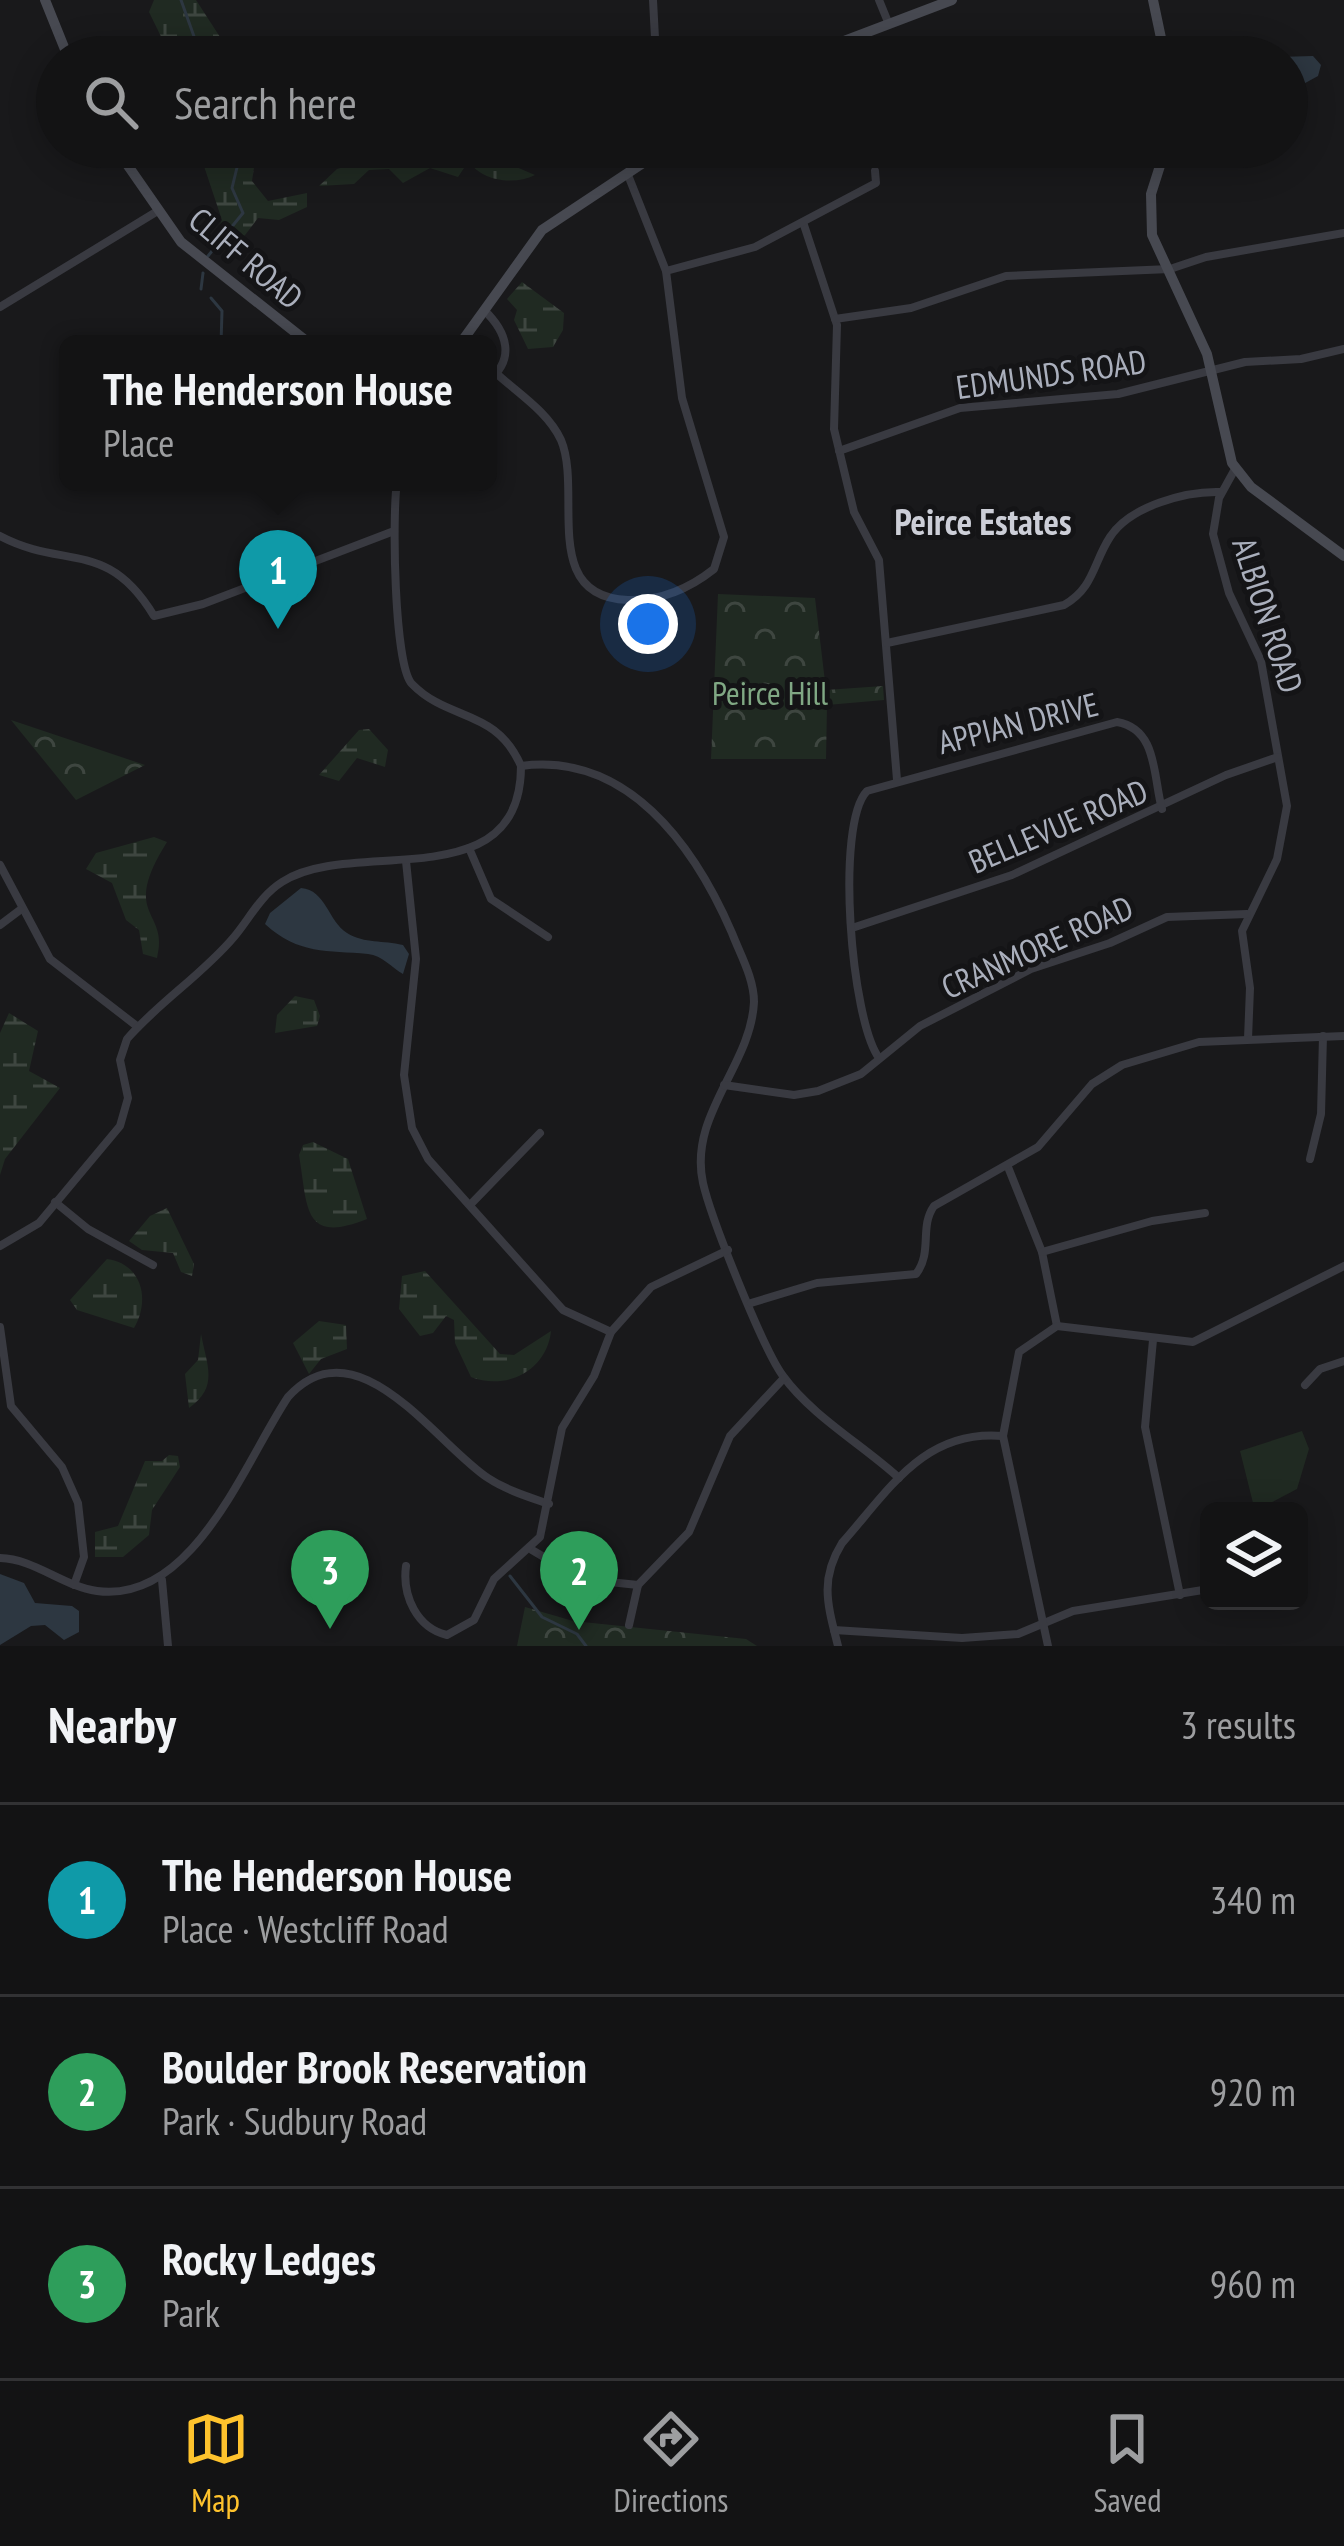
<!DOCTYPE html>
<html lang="en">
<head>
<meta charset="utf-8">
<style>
	body { margin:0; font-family:"PT Sans Narrow",sans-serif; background:#1c1c1d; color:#f1f3f6 }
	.controls { position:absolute; right:36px; bottom:36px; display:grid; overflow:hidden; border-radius:18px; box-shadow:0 6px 30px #0003 }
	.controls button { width:108px; height:108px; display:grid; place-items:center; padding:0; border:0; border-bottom:3px solid #323234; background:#131314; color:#f1f3f6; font:60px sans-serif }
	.you { position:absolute; left:648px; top:624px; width:42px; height:42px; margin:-30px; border:9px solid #fff; border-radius:50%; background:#1a73e8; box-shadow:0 0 0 18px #1a73e833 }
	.badge { display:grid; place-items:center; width:78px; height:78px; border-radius:50%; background:#ffc32d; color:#fff; font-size:39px; font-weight:700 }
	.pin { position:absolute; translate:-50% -99px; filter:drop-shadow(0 3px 6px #0008) }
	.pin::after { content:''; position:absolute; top:63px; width:42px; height:36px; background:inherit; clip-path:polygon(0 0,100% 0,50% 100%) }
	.popup { position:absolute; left:59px; top:335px; width:438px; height:156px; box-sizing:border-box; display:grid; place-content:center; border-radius:18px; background:#131314; filter:drop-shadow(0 3px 9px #0005); font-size:39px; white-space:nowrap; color:#9d9ea0 }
	.popup b { font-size:45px; color:#f1f3f6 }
	.popup::after { content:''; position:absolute; left:50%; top:100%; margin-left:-24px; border:24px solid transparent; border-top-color:#131314 }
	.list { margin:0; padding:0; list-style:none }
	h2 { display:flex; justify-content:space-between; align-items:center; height:156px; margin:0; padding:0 48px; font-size:51px }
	h2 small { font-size:39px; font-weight:400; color:#9d9ea0 }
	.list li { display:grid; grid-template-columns:78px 1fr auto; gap:36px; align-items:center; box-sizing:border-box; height:192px; padding:0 48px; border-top:3px solid #323234 }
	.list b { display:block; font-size:45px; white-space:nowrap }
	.list p { margin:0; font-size:39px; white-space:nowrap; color:#9d9ea0 }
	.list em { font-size:39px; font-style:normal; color:#9d9ea0 }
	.icon { flex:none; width:66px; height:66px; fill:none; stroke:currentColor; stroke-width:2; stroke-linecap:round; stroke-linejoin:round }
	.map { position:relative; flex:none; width:1344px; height:1646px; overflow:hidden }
	.search { position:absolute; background:#131314; box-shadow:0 6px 30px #0003; left:36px; right:36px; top:36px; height:132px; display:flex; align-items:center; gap:30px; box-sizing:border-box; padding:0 42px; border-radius:66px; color:#9d9ea0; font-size:45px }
	.sheet { height:732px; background:#131314 }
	nav { display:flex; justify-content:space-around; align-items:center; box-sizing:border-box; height:168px; border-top:3px solid #323234; background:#131314; font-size:33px; color:#9d9ea0 }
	nav a { display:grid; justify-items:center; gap:6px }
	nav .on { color:#ffc32d }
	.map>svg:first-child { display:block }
</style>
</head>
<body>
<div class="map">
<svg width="1344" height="1646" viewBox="0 0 1344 1646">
	<defs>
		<pattern id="forest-crowns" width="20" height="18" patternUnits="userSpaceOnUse" patternTransform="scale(3)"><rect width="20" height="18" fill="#202a22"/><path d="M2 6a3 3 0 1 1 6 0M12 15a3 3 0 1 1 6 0" fill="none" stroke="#3e4640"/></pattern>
		<pattern id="wetland-marsh" width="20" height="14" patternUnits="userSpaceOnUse" patternTransform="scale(3)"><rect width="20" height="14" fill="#202a22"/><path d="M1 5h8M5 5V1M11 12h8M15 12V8" fill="none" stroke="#3e4640"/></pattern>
	</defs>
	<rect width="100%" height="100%" fill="#19191b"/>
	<!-- forest -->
	<g fill="url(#forest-crowns)">
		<polygon points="718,594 815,598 826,690 883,686 884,700 827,705 826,759 711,759"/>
		<polygon points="11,720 145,765 76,800"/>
		<polygon points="525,1607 573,1621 746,1639 757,1646 517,1646"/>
	</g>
	<!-- wetland -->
	<g fill="url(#wetland-marsh)">
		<polygon points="154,0 196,0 233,57 171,57 149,12"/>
		<polygon points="208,147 257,147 252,181 268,201 307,193 307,207 279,220 258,218 242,239 219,240 215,234 222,220 203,163"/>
		<polygon points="374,147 402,147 388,154 402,162 439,153 464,168 458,177 430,168 403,183 389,169 369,170 354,184 319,186 337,169 369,160"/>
		<path d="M464,147H512L507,163L535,175C509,188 467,178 464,147Z"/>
		<polygon points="522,282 564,313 563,330 553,347 528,349 514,320 517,310 507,299"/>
		<polygon points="369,729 388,750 385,767 357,758 339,781 319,775 359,730"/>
		<path d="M154,837L167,842C119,918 170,909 157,958L143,954L139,930L126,920L112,883L86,869L96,853Z"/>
		<polygon points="295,996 314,1000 320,1016 317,1026 275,1033 277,1015"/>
		<polygon points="9,1013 38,1031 29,1071 60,1088 5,1159 0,1175 0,1033"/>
		<path d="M313,1142L348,1159L367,1219C302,1245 308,1207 299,1155L303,1145Z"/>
		<polygon points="167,1208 194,1264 192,1276 181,1272 173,1253 142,1250 129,1241 150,1216"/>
		<path d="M107,1259C143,1264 150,1301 134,1328L77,1310L70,1300Z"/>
		<path d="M425,1271L500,1354L514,1355L551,1331C547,1370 507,1391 471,1377L455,1343L454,1320L446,1316L433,1333L420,1336L399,1309L402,1276Z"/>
		<polygon points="319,1321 346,1325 347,1349 321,1359 309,1374 293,1343"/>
		<path d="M201,1334C207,1366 219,1387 189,1408L185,1374L198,1360Z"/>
		<polygon points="169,1455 178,1456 180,1467 152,1510 149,1535 123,1557 95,1557 95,1532 118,1526 145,1461 162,1461"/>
	</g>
	<!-- pitch -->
	<polygon fill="#202a22" points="1302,1431 1309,1449 1297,1489 1255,1511 1240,1451"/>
	<!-- water -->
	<g fill="#2d3741">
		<polygon points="1313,56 1321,65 1318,76 1287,93 1287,57 1277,57"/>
		<path d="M301,888C326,890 328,921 347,933C365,944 383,940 403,945L409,954L403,974C392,968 382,955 368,954C327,950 299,955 265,924L270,913Z"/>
		<polygon points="0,1574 24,1583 35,1603 72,1606 79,1611 79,1632 64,1640 45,1625 31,1626 0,1645"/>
	</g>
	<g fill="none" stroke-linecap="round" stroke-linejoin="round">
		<!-- stream -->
		<g stroke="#2d3741" stroke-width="3">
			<polyline points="181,0 196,42 213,57"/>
			<polyline points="208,256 243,213 232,188 242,147"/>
			<polyline points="201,289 203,273"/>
			<polyline points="211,298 222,311 221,344"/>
			<polyline points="510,1576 542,1617 577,1634 586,1646"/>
		</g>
		<!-- street -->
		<g stroke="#393a41" stroke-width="8">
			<polyline points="653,0 656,57"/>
			<polyline points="879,0 888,22"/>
			<polyline points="803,222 837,325 834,429 854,512 879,560 897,780"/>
			<polyline points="666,271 755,247 876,183 875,171"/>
			<polyline points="0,307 156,212"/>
			<path d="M484,310C507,332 516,359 488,381"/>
			<polyline points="835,319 911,308 1006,276 1170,269 1206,257 1344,233"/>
			<path d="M497,374C519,394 548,412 561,440C583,492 539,597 628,600C660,601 690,588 714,569L724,537L682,398L666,271L628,175"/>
			<polyline points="839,451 960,408 1118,394 1245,362 1301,359 1344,349"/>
			<polyline points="1235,469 1219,498 1213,534 1229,593 1261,661 1287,806 1277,859 1242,931 1250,988 1248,1039"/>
			<path d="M0,536C64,570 107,538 154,616L203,604L394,531"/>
			<path d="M887,643L1064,605C1094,588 1093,563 1110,537C1130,506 1186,491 1220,492"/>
			<path d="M521,766C627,752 694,845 732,933C740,954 754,978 754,1002C751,1066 688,1115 703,1183C711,1218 763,1349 783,1376C812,1416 863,1445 899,1478"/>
			<polyline points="469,848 491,899 548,937"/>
			<polyline points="406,861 416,959 404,1075 412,1128 428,1159 563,1310 611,1332"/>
			<polyline points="0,865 50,959 138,1027"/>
			<polyline points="0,925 20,910"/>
			<polyline points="852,928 1012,875 1226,775 1278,757"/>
			<path d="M879,1058C851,1020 835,824 867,791L1117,722C1158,729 1153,777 1162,809"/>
			<polyline points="724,1085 794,1095 818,1091 861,1074 920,1026 1031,969 1110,943 1167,917 1247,914"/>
			<polyline points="1310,1159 1321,1114 1323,1036"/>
			<polyline points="1008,1167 1042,1252 1057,1326"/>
			<polyline points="55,1202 88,1229 153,1265"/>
			<polyline points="470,1205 540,1133"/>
			<path d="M0,1246L39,1223L120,1126L128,1098L120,1060L127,1039C159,1002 202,975 234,937C250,918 260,896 282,882C351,836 521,901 521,766C496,708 449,722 412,684C394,666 392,514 397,482"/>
			<polyline points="1042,1252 1152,1221 1205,1213"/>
			<path d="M751,1303L817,1283L916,1274C933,1252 919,1227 934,1206L1038,1147L1092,1084L1122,1065L1199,1042L1344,1036"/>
			<polyline points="0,1327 11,1406 62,1467 78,1503 84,1557 74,1585"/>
			<polyline points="1153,1340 1145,1427 1180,1595"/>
			<polyline points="1305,1385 1320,1369 1344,1361"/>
			<polyline points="532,1550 581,1579 638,1585"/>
			<path d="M0,1558C35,1559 62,1586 97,1591C193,1604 244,1463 288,1397C357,1321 436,1444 488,1478C506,1490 529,1497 549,1504"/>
			<path d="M406,1566C402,1596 417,1628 447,1635L474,1620L494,1579L540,1537L562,1428L594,1376L611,1332L651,1287L728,1250"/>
			<polyline points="162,1580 168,1646"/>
			<polyline points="629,1625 638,1585 689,1532 730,1436 784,1378"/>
			<polyline points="834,1630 962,1638 1018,1634 1073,1611 1209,1589"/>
			<path d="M838,1646C828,1606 819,1580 842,1543C889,1490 924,1429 1003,1436"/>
			<polyline points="1048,1646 1003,1436 1019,1352 1057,1326 1193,1342 1344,1266"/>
		</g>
		<!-- secondary -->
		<g stroke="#474951" stroke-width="10">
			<polyline points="45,0 68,57"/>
			<polyline points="1153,0 1165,57"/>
			<polyline points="802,57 952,0"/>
			<polyline points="115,147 181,242 310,344"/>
			<polyline points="1166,147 1151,194 1152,235 1207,354 1232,463 1251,487 1344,556"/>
			<polyline points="460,344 542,230 667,147"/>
		</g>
	</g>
	<g text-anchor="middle" stroke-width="10" stroke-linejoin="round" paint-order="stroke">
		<!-- street labels -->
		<g font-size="33" fill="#aaafbc" stroke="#141416">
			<text transform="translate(246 258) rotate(40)" y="12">CLIFF ROAD</text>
			<text transform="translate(1051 374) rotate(-8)" y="12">EDMUNDS ROAD</text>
			<text transform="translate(1268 615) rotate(72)" y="12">ALBION ROAD</text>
			<text transform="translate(1018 723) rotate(-14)" y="12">APPIAN DRIVE</text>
			<text transform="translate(1058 826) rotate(-23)" y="12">BELLEVUE ROAD</text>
			<text transform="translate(1037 947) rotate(-24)" y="12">CRANMORE ROAD</text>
		</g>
		<!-- park labels -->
		<g font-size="33" fill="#80a884" stroke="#141416">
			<text x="770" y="705">Peirce Hill</text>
		</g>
		<!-- neighbourhood labels -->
		<g font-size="36" font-weight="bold" fill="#ccced7" stroke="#141416">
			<text x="983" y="535">Peirce Estates</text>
		</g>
	</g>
</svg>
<div class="controls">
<button><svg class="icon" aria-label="layers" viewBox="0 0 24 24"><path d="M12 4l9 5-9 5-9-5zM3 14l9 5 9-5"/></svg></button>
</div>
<div class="you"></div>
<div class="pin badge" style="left:278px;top:629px;background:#0f9aa8">1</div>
<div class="popup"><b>The Henderson House</b>Place</div>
<div class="pin badge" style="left:579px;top:1630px;background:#2e9e5b">2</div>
<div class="pin badge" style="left:330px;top:1629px;background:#2e9e5b">3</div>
<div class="search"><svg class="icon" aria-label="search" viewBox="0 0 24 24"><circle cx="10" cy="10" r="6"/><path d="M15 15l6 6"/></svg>Search here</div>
</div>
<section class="sheet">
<h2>Nearby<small>3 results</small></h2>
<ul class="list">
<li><span class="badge" style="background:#0f9aa8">1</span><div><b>The Henderson House</b><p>Place · Westcliff Road</p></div><em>340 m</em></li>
<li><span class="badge" style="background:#2e9e5b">2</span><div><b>Boulder Brook Reservation</b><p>Park · Sudbury Road</p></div><em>920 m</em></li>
<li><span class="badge" style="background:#2e9e5b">3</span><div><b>Rocky Ledges</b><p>Park</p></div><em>960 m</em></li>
</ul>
</section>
<nav>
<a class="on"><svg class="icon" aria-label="map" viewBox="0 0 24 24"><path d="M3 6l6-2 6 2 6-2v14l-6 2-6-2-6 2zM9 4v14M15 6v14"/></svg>Map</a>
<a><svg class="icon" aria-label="directions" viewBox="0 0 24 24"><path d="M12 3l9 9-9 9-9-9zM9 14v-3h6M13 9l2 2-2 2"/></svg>Directions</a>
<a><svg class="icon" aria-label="saved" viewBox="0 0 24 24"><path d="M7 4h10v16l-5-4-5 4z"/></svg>Saved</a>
</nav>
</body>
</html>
